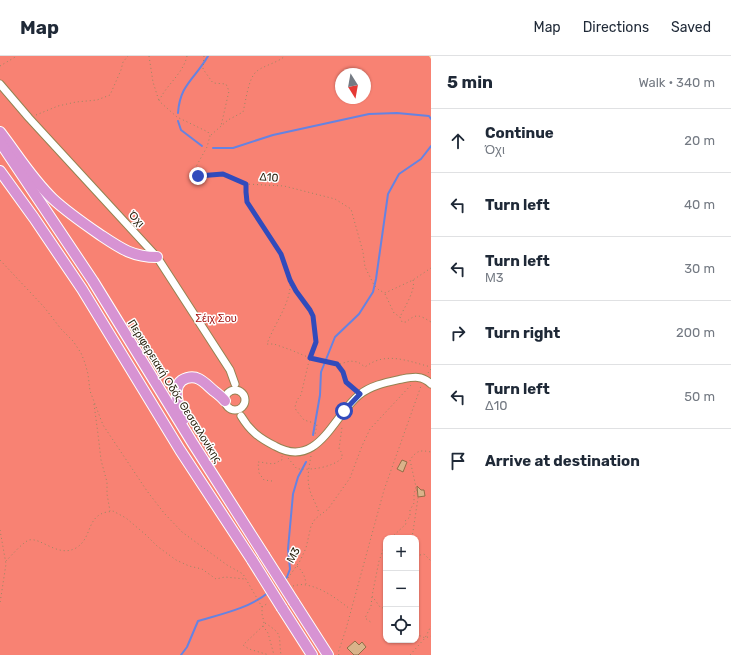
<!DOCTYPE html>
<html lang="en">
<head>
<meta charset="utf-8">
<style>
	body { margin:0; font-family:Rubik,sans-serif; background:#f2f2f3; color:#1f2937 }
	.controls { position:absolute; right:12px; bottom:12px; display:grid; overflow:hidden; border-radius:8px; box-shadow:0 1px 3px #0004 }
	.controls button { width:36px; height:36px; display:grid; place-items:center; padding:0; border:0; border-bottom:1px solid #e0e1e3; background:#fff; color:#1f2937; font:20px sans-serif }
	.compass { position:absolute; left:335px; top:12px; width:36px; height:36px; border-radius:50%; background:#fff; box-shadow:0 1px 3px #0004; rotate:169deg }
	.stop { position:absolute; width:12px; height:12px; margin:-9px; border:3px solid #314bbc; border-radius:50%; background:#fff }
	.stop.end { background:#314bbc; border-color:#fff; box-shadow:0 1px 4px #0008 }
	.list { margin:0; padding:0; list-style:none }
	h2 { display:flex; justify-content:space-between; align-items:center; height:52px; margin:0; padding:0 16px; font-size:17px }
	h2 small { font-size:13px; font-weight:400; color:#747a83 }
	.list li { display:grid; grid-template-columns:26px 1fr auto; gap:12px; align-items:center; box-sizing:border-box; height:64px; padding:0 16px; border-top:1px solid #e0e1e3 }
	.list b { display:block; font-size:15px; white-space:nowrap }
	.list p { margin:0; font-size:13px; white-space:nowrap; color:#747a83 }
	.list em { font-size:13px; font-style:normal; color:#747a83 }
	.icon { flex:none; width:22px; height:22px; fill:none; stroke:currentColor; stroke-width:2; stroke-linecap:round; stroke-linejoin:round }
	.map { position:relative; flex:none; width:431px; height:599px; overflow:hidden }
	header { display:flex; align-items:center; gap:24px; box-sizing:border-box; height:56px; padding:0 20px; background:#fff; border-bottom:1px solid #e0e1e3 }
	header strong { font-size:19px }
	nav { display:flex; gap:22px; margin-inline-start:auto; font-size:14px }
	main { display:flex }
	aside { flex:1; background:#fff }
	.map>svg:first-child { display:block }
</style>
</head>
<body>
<header>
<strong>Map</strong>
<nav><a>Map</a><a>Directions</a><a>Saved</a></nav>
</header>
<main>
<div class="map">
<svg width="431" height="599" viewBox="0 0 431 599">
	<rect width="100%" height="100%" fill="#fae5b1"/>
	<!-- forest -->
	<path fill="#f88273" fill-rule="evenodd" d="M0,0H429L431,3V599H0ZM341,18H365V42H341ZM386,482H416V584H386Z"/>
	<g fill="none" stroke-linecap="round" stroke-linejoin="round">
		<!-- stream -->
		<g stroke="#6583e2" stroke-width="2">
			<path d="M178,57C180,28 195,23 208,0"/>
			<polyline points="178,65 181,74 202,90"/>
			<polyline points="213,92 233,92 273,79 369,58 397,57 429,60 431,63"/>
			<polyline points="313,379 320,339 321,316 335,281 359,258 373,236 376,223 388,138 399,118 421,103 431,90"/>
			<polyline points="283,525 287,521 290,513 288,493 293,438 298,421 306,406"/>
			<path d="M181,599L187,591L198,565C222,558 250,552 269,536"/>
		</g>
	</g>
	<!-- building -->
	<g fill="#d9b38a" stroke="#906d46">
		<polygon points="402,404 407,406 403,416 397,413"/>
		<polygon points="417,430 421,434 424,434 425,440 418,441"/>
		<polygon points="355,585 359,589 362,586 366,591 358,599 354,599 347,592"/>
	</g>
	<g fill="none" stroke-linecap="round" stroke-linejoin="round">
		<!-- secondary casing -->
		<g stroke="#958251" stroke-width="9">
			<g id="secondary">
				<polyline points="0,28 29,62 157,201 230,314 235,328"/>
				<circle cx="235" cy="344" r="10"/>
				<path d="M241,360C250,375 259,382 275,390C318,414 333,360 359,339C371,329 388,326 402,323C413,321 422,319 431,328"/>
			</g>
		</g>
		<!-- highway casing -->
		<g stroke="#fff" stroke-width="12">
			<g id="highway">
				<path d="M0,76C17,98 32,123 53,143C67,156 83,167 99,178C120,192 132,201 157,201"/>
				<polyline points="0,86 93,225 192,386 264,499"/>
				<polyline points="0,115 34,162 82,233 180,394 252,504"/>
				<path d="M184,363C179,352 169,327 187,322C191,321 195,321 199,323C205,326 209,331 214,335C218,338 222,341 225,345"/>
				<polyline points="294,546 328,599"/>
				<polyline points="282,552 312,599"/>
			</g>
		</g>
		<!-- path -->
		<g stroke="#978863" stroke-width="1" stroke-dasharray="1 3" stroke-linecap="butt">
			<polyline points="149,0 153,26 159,45"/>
			<path d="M187,0C183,18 166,29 159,45L177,61L208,76L210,80L207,91L193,116L198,120L223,118L246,128L284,130L335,143L351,153L363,196L365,211L374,229L379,234L385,237L413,224L431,212"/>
			<polyline points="204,0 203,13 213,27 226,28 229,35 221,70"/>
			<polyline points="0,10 17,0"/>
			<polyline points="36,59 58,50 76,46 97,44 110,39 121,14 123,6 128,0"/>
			<path d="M211,79L228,64L243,56C246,45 248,22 257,15C265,9 277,7 285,0"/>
			<polyline points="246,128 246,136 247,146 281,198 290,225 296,235 310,254 313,260 316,286 308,309 301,339 297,344 295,351 296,354 304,364 317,368 315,379"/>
			<polyline points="0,204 44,251 61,273 73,285 81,297 85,307 88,318 90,335 103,369 147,435 164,457 182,476 227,509 243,518 262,551 262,558 264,566 263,570 268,577 274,599"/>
			<path d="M413,224C416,234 404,252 400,261L402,266H406C417,257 419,259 431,266"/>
			<path d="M290,225C292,246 274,268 267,288H274L291,294L310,302L337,308H340L350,305L358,306L365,311C386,295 407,305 431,311"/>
			<polyline points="385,238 394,257 400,261"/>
			<polyline points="337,308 343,317 346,326 355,334"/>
			<polyline points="428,317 431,313"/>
			<polyline points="94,348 98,378 101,404 107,426 107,438 110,455"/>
			<path d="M311,400C309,410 307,421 309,431C311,441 317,448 319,458"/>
			<path d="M288,402L297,413H300C313,414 333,411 342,402V397L339,393L342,371"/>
			<path d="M272,425L264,424L259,417L258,406C264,406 271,409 276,407C278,406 280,404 282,404V400"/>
			<polyline points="0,474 6,508 0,547"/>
			<path d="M391,482L406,468L405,465L410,461V454L414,447V438L416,431L410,404C417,394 420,394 431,396"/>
			<polyline points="412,482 418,442 416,431"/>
			<polyline points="386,486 379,505 372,540 380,551 386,553"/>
			<polyline points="416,500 424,498 431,505"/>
			<path d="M6,505C11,500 23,486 29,484C41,481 58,502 76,492C91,483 87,465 101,458C104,456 109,456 113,455L126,462L146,479L157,490L176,504L189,510L202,513L216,523L225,521L245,523"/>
			<path d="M297,510C303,516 305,520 306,528"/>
			<polyline points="288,522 300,505 306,492 311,470 315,463 328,453 350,422 362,390 370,373 411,329"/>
			<path d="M293,530C297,529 302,528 306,529C323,532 337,543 350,553"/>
			<polyline points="372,541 371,550 365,562 372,567"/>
			<polyline points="262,551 268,547"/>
			<path d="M265,567C284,579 278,579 281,599"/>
			<polyline points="263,570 243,589 249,593 269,599"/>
			<polyline points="416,578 425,582 431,580"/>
			<polyline points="339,599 338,597 346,573 384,434 421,330"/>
			<polyline points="410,599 425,582 431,570"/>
		</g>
		<!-- secondary -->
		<use href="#secondary" stroke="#fff" stroke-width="7"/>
		<!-- highway -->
		<use href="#highway" stroke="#d793d3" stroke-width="10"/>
		<!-- highway-bridge casing -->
		<g stroke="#fff" stroke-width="12" stroke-linecap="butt">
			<g id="highway-bridge">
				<polyline points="264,499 294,546"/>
				<polyline points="252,504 282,552"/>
			</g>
		</g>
		<!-- highway-bridge -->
		<use href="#highway-bridge" stroke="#d793d3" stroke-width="10"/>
	</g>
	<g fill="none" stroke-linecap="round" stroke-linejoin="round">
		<!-- route -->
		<polyline stroke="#314bbc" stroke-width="5" points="198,120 223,118 246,128 246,136 247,146 281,198 290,224 296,235 310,254 313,260 316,286 310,302 337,308 343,316 346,326 360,338 344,355"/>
	</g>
	<g text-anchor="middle" stroke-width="3" stroke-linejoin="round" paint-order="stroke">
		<!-- street labels -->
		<g font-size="11" fill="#221a06" stroke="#fff">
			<text transform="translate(269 121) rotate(4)" y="4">Δ10</text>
			<text transform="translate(137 163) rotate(47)" y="4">Όχι</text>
			<text transform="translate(175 335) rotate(58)" y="4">Περιφερειακή Οδός Θεσσαλονίκης</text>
			<text transform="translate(293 499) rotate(-61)" y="4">Μ3</text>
		</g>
		<!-- park labels -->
		<g font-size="11" fill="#a00c0b" stroke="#fff">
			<text x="216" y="266">Σέιχ Σου</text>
		</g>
	</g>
</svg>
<div class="controls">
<button>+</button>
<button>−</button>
<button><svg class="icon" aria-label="locate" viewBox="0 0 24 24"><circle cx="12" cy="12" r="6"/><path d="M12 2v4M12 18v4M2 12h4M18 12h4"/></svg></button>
</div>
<svg class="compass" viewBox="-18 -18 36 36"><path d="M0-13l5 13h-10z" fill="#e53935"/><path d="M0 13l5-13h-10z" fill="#747a83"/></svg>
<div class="stop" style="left:344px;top:355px"></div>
<div class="stop end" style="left:198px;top:120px"></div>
</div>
<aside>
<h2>5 min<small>Walk · 340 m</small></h2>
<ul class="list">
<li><svg class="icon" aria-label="ahead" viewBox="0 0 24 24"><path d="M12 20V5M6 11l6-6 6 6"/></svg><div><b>Continue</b><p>Όχι</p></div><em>20 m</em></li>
<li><svg class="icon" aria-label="left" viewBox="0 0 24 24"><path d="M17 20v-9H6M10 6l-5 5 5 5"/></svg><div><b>Turn left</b></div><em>40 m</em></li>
<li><svg class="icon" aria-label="left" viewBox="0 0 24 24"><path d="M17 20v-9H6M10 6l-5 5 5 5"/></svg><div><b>Turn left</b><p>Μ3</p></div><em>30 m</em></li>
<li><svg class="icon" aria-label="right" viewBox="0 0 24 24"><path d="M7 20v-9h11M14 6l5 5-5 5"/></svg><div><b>Turn right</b></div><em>200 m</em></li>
<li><svg class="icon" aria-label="left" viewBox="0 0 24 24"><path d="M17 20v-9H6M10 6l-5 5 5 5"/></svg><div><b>Turn left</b><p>Δ10</p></div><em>50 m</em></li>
<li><svg class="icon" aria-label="arrive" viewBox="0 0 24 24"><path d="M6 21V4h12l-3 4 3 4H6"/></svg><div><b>Arrive at destination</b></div></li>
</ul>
</aside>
</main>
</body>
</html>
